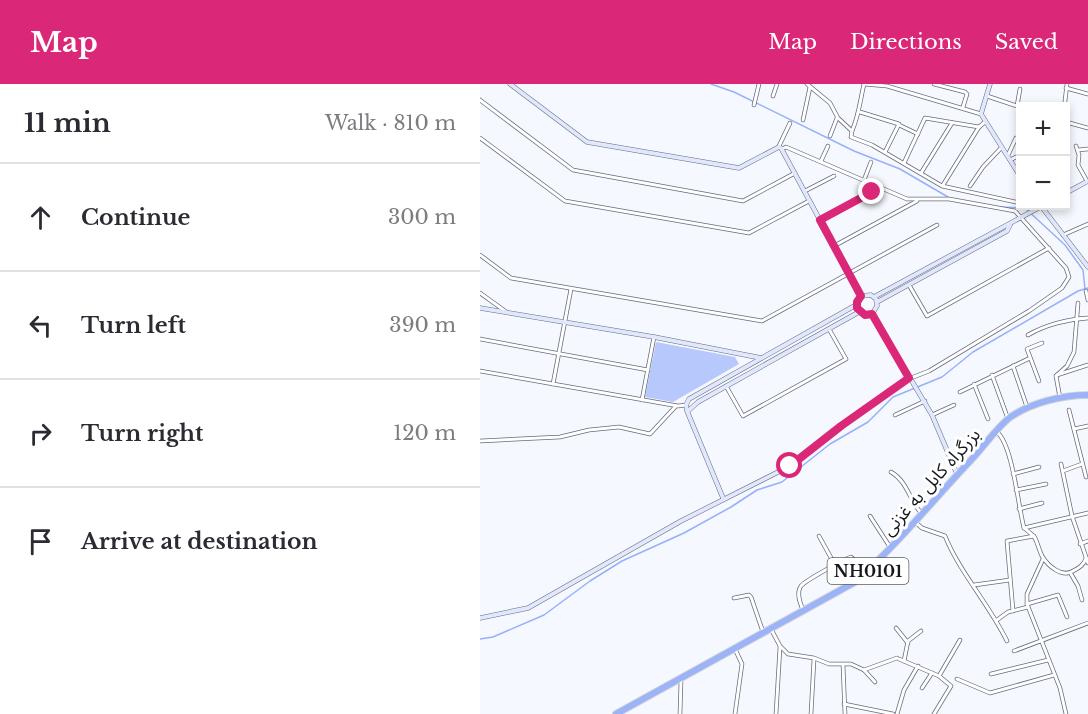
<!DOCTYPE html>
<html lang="en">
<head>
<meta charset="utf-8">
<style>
	body { margin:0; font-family:"Libre Baskerville","Noto Sans Arabic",serif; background:#f2f2f3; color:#2b2b33 }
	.controls { position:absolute; right:18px; top:18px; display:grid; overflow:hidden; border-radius:0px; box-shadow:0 3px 9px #0003 }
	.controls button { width:54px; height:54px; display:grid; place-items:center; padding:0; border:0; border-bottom:2px solid #e1e1e2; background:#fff; color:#2b2b33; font:30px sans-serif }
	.stop { position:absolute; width:18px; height:18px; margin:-14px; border:4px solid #db2777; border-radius:50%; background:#fff }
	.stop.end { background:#db2777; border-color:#fff; box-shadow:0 2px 6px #0008 }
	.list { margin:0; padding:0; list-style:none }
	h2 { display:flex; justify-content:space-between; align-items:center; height:78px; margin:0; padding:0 24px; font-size:26px }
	h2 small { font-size:20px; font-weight:400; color:#7c7c81 }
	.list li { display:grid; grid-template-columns:39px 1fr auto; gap:18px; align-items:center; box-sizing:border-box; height:108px; padding:0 24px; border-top:2px solid #e1e1e2 }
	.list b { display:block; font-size:22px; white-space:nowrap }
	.list em { font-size:20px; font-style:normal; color:#7c7c81 }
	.icon { flex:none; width:33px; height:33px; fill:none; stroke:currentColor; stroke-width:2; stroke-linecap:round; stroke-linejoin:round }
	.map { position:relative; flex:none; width:608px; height:630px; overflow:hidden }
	header { display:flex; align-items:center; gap:36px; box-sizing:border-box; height:84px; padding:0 30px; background:#db2777; color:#fff }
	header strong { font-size:28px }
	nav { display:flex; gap:33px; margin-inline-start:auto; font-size:21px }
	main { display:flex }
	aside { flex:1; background:#fff }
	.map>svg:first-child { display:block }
</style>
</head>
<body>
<header>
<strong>Map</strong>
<nav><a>Map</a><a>Directions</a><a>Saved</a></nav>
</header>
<main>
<aside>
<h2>11 min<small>Walk · 810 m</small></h2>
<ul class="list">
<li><svg class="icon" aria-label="ahead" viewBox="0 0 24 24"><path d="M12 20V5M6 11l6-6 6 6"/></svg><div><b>Continue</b></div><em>300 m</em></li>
<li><svg class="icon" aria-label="left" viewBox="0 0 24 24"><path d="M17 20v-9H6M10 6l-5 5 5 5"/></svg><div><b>Turn left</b></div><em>390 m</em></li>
<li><svg class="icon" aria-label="right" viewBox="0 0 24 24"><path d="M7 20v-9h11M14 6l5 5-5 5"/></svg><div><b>Turn right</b></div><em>120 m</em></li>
<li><svg class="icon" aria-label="arrive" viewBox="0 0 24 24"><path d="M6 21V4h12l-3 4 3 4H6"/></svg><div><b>Arrive at destination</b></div></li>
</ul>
</aside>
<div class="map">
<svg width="608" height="630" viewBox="0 0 608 630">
	<rect width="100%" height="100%" fill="#f5f8fe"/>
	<!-- green -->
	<polygon fill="#b7c9fc" points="176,258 255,273 259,280 193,318 165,313"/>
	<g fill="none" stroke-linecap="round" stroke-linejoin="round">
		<!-- stream -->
		<g stroke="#97b0fb" stroke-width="1.5">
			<polyline points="231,0 254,8 374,67 420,85 468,113"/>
			<polyline points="520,123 545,124 585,161 603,186 605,205"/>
			<polyline points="0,555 13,553 64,531 110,497 142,477 204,449 251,423 277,406 302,398 350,360 388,338 413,313 462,293 493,268 598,207 608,204"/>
		</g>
		<!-- street casing -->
		<g stroke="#676c7a" stroke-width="4.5">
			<g id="street">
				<polyline points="327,0 350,19 358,34 372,47 371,53 392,61 462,102 540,119"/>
				<polyline points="384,0 407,2 501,30"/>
				<polyline points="454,0 485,8 487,10 483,23"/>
				<polyline points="586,4 608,10"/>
				<polyline points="293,12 297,0"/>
				<polyline points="507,12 540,23"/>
				<polyline points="0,16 93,86 263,117 315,89"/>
				<polyline points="585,17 587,0"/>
				<polyline points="274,21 279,0"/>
				<polyline points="537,22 540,5"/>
				<polyline points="380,28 419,40 405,68"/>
				<polyline points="323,36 330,3"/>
				<polyline points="586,38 608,44"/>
				<polyline points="419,41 438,50"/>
				<path d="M372,47C379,31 380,17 384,0"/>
				<polyline points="350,52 357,34"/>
				<polyline points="0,54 85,117 269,149 329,117"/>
				<polyline points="299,62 310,39"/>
				<polyline points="596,62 599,71 598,81 607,97"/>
				<polyline points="302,65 306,63 427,115 469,115 535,127 586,184 589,193 582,204 549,227 449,287 431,294"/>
				<polyline points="598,66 608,65"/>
				<polyline points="528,71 536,54"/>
				<polyline points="530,76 540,71"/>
				<polyline points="341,77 348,62"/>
				<polyline points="424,79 445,34 499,43"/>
				<polyline points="441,89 472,39"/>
				<polyline points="384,96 391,78"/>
				<polyline points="463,101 499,43 505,38"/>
				<polyline points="490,102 503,83 521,64"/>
				<polyline points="325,107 354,92"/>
				<polyline points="340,136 392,108"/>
				<polyline points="583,151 608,140"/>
				<polyline points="354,162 437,117"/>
				<polyline points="0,171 31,194 282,237 457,141"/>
				<polyline points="429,201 447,232 569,164"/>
				<polyline points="606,207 608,216"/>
				<polyline points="0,209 25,227"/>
				<path d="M548,251C565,241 588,235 608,234"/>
				<polyline points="0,255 168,286"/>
				<polyline points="533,282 547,323"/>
				<polyline points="0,287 198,322 206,321"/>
				<polyline points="512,291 528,335"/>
				<polyline points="577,291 608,281"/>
				<polyline points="576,292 587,282 594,268 598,219"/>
				<polyline points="576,292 580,314"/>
				<polyline points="559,297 547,265 562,259"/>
				<polyline points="73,300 91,205"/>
				<polyline points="494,300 508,335"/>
				<polyline points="246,302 263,332 366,275 349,245"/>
				<polyline points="480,308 550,274"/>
				<polyline points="162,316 174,253"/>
				<polyline points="589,326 606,393"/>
				<polyline points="415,331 445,317"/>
				<polyline points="452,331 474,321"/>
				<polyline points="594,345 608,342"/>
				<path d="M517,348C533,362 538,422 544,444C548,447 552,450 555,454C558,460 559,466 562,472C568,482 582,494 593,487C599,484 604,481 606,474"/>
				<polyline points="0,357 80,353 109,346 139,343 170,350 196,322"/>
				<polyline points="581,380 592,432 608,479"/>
				<polyline points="583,387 602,380"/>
				<path d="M411,388C427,397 429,415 441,429"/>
				<polyline points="533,390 559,383"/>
				<polyline points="536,406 566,400"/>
				<polyline points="539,425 562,419"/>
				<polyline points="390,432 410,463"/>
				<path d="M434,437L442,444L465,452C480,489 509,520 527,557"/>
				<polyline points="544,444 608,429"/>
				<polyline points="339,452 355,481"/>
				<polyline points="600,460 608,457"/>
				<polyline points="563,475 547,510 547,520 580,604 586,630"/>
				<polyline points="591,490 598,502 602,516"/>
				<polyline points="494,501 530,496"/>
				<polyline points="254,514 269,511 271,513 283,548"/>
				<polyline points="547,520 578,511 587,533"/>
				<path d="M323,526C320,519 316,509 321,502C326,496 363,476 371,473L380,481L388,484"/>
				<polyline points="533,527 527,457 554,452"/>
				<polyline points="517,536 528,528 548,523"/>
				<polyline points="416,544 428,559"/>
				<polyline points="291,545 300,562 308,570 334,574 349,580 371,580 384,586 395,598"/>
				<polyline points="255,565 262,580 255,630"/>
				<polyline points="534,567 608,539"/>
				<polyline points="419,575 459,592 471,602 454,630"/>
				<polyline points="424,577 428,557 441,547"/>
				<polyline points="363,581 365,630"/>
				<polyline points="384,586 417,574"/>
				<polyline points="511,590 568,576"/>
				<polyline points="459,592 480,556"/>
				<polyline points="477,595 510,609 574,591"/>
				<polyline points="442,604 452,589"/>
				<polyline points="364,620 413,630"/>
				<polyline points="200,630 201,596"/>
				<polyline points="296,630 300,563"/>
				<polyline points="331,630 334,575"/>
				<polyline points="417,630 424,606 438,582"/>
			</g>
		</g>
		<!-- secondary casing -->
		<g stroke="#676c7a" stroke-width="5">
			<g id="secondary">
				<polyline points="30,0 107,58 259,84 299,63 301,64 381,212"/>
				<polyline points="510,0 501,30 540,92"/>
				<polyline points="586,109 608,97"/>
				<polyline points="561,122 608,183"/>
				<polyline points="394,213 562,122"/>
				<polyline points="397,218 527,147 530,141"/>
				<polyline points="0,224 174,253 281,274"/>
				<polyline points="392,230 452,331 477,390"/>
				<polyline points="208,327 218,318 379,228"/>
				<path d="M243,414L207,327L206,321L209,315L376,221L381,212L391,211L396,215L397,222L392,230C384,233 378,229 376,221"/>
				<polyline points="0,534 48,524 201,437 310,382 361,342 429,294"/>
			</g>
		</g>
		<!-- highway casing -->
		<g stroke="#d5d6d7" stroke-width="8">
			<path id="highway" d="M136,630L375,498C417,461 453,416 492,375C504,362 516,345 529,334C550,319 582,311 608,311"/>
		</g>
		<!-- street -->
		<use href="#street" stroke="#fff" stroke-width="3"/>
		<!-- secondary -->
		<use href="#secondary" stroke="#e1e8fd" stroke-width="4"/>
		<!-- highway -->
		<use href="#highway" stroke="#9cb3f7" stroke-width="6"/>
	</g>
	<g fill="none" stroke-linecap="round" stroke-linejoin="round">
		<!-- route -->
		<polyline stroke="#db2777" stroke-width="8" points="310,382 361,342 429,294 392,230 385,231 377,224 377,218 381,212 340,136 392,108"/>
	</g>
	<g text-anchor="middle" stroke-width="6" stroke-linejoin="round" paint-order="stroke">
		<!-- shield labels -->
		<rect fill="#fff" stroke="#5d5e62" stroke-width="1.5" x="347.5" y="474" width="81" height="26" rx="4.5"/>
		<g font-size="16" font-weight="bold" fill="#17191f">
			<text x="388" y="493">NH0101</text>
		</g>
		<!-- street labels -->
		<g font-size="18" fill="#17191f" stroke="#fff">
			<text transform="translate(451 398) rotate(-48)" y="6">بزرگراه کابل به غزنی</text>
		</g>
	</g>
</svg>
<div class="controls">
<button>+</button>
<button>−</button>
</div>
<div class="stop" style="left:310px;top:382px"></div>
<div class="stop end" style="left:392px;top:108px"></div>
</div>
</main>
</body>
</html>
